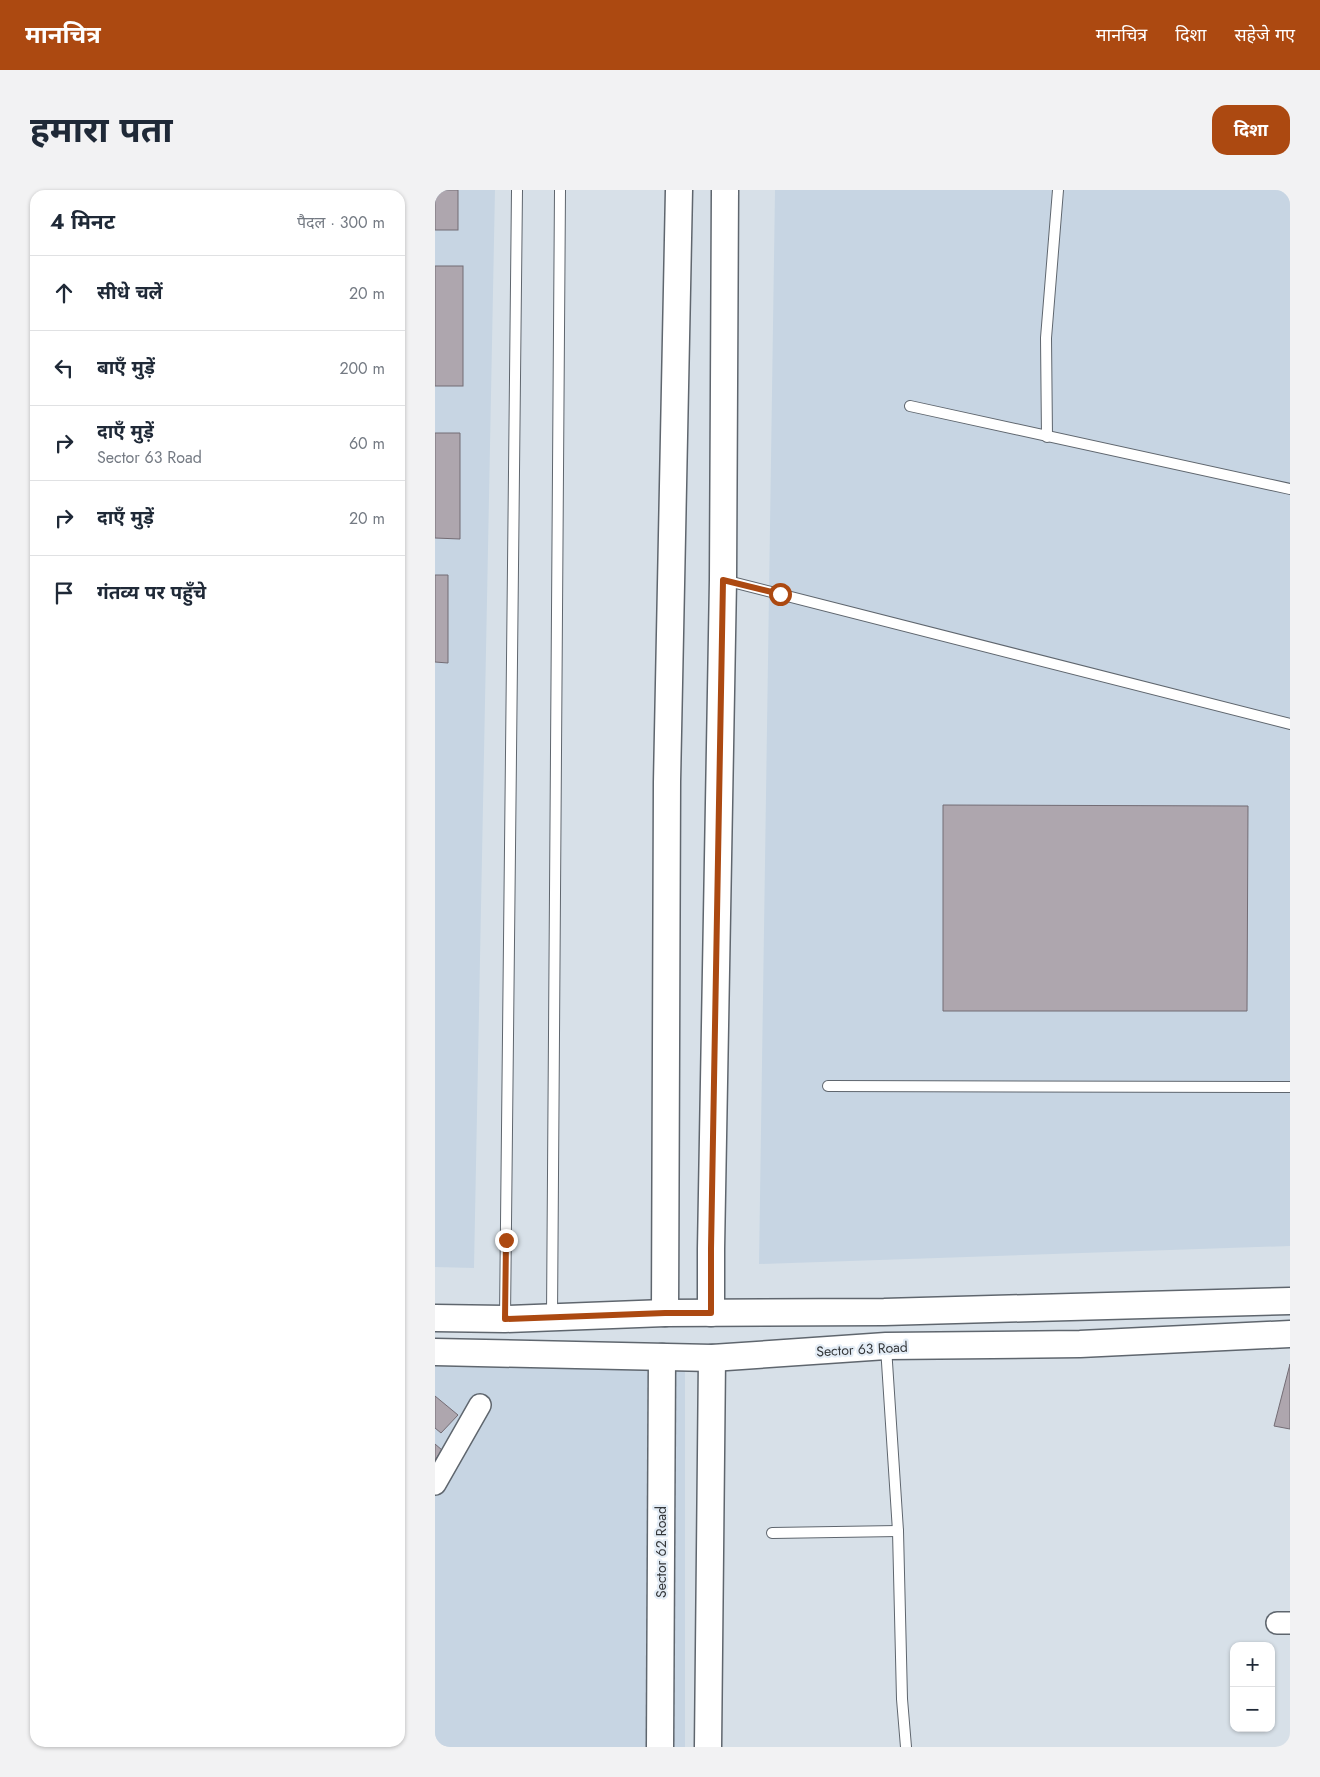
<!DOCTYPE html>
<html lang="hi">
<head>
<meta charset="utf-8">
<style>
	body { margin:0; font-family:Jost,"Noto Sans Devanagari",sans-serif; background:#f2f2f3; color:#1f2937 }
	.controls { position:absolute; right:15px; bottom:15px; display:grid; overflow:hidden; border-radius:10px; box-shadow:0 1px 4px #0004 }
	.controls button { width:45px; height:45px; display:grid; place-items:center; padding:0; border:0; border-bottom:1px solid #e0e1e3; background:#fff; color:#1f2937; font:25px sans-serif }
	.stop { position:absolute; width:15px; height:15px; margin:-11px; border:4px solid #ac4911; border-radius:50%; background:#fff }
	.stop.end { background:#ac4911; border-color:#fff; box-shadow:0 1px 5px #0008 }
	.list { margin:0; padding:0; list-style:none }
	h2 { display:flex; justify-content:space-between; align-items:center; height:65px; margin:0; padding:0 20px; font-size:21px }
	h2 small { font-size:16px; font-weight:400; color:#747a83 }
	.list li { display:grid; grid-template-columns:32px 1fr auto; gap:15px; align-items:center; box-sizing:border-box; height:75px; padding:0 20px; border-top:1px solid #e0e1e3 }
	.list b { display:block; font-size:19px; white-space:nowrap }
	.list p { margin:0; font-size:16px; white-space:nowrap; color:#747a83 }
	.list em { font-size:16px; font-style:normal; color:#747a83 }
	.icon { flex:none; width:28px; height:28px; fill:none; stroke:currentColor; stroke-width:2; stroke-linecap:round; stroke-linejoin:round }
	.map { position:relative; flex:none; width:855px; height:1557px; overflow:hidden; border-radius:15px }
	header { display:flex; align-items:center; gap:30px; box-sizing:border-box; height:70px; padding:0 25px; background:#ac4911; color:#fff }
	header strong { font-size:24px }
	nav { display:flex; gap:28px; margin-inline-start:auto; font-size:18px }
	.intro { display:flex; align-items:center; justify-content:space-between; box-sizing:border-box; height:120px; padding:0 30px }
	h1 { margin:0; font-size:35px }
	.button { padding:12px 22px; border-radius:15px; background:#ac4911; color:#fff; font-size:18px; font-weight:700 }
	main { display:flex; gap:30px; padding:0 30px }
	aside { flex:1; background:#fff; border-radius:15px; box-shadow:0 1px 4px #0004 }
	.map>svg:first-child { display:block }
</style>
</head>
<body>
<header>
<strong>मानचित्र</strong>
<nav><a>मानचित्र</a><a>दिशा</a><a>सहेजे गए</a></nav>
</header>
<div class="intro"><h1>हमारा पता</h1><a class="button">दिशा</a></div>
<main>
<aside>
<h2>4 मिनट<small>पैदल · 300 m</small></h2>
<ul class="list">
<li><svg class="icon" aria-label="ahead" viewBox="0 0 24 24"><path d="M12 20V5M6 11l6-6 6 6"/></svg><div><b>सीधे चलें</b></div><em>20 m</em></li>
<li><svg class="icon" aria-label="left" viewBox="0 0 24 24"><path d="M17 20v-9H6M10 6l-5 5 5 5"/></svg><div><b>बाएँ मुड़ें</b></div><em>200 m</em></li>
<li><svg class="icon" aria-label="right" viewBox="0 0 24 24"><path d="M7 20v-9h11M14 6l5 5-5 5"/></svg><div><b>दाएँ मुड़ें</b><p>Sector 63 Road</p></div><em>60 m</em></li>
<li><svg class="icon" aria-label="right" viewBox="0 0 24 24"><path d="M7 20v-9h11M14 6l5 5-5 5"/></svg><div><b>दाएँ मुड़ें</b></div><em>20 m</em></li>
<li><svg class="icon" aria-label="arrive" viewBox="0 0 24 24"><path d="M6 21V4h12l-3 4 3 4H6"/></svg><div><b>गंतव्य पर पहुँचे</b></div></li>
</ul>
</aside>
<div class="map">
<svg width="855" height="1557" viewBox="0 0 855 1557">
	<rect width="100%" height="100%" fill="#d7e0e8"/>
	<!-- built -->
	<g fill="#c7d5e3">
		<polygon points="0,0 60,0 39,1078 0,1077"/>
		<polygon points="340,0 855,0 855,1056 324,1074"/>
		<polygon points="250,1157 250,1557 0,1557 0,1158"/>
	</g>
	<!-- building -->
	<g fill="#aea6ae" stroke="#736c74">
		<rect x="0" y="0" width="23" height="40"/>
		<rect x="0" y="76" width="28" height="120"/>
		<polygon points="0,243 25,243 25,349 0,348"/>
		<polygon points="0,385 13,385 13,473 0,472"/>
		<polygon points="508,615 813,616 812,821 508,821"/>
		<polygon points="855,1174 855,1239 839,1236"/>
		<polygon points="0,1206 23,1225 6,1243 0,1238"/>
		<polygon points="0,1254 7,1260 0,1270"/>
	</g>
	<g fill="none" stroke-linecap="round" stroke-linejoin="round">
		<!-- service casing -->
		<g stroke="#5f666e" stroke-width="12">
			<g id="service">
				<polyline points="475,216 855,299"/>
				<polyline points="612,247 611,148 623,0"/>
				<polyline points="289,390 855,534"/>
				<polyline points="393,896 855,897"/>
				<polyline points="117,1126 125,0"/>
				<polyline points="70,1128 82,0"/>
				<polyline points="451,1157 463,1341 467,1509 471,1557"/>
				<polyline points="337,1343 463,1341"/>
			</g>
		</g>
		<!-- minor casing -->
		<g stroke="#5f666e" stroke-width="24">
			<g id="minor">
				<polyline points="0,1294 45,1215"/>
				<polyline points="842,1433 855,1433"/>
			</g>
		</g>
		<!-- tertiary casing -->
		<g stroke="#5f666e" stroke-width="29">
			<g id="tertiary">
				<polyline points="230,1123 232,592 244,0"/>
				<polyline points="276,1123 276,1059 288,390 290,0"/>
				<polyline points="0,1128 70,1129 230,1123 449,1122 855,1111"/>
				<polyline points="0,1162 277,1168 451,1156 645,1154 855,1144"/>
				<polyline points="225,1557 227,1167"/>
				<polyline points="273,1557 277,1168"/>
			</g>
		</g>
		<!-- service -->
		<use href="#service" stroke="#fff" stroke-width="10"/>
		<!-- minor -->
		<use href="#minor" stroke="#fff" stroke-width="21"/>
		<!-- tertiary -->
		<use href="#tertiary" stroke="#fff" stroke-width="26"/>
	</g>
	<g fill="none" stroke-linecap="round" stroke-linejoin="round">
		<!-- route -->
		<polyline stroke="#ac4911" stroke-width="6" points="71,1050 70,1129 230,1123 276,1123 276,1059 288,390 345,404"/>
	</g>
	<g text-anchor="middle" stroke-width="4.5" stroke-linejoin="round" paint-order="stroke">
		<!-- street labels -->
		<g font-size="14" fill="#34373a" stroke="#e4edf6">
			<text transform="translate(427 1159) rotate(-3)" y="5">Sector 63 Road</text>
			<text transform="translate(226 1362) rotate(-90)" y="5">Sector 62 Road</text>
		</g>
	</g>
</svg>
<div class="controls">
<button>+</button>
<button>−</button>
</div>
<div class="stop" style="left:345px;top:404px"></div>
<div class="stop end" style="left:71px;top:1050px"></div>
</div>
</main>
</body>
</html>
